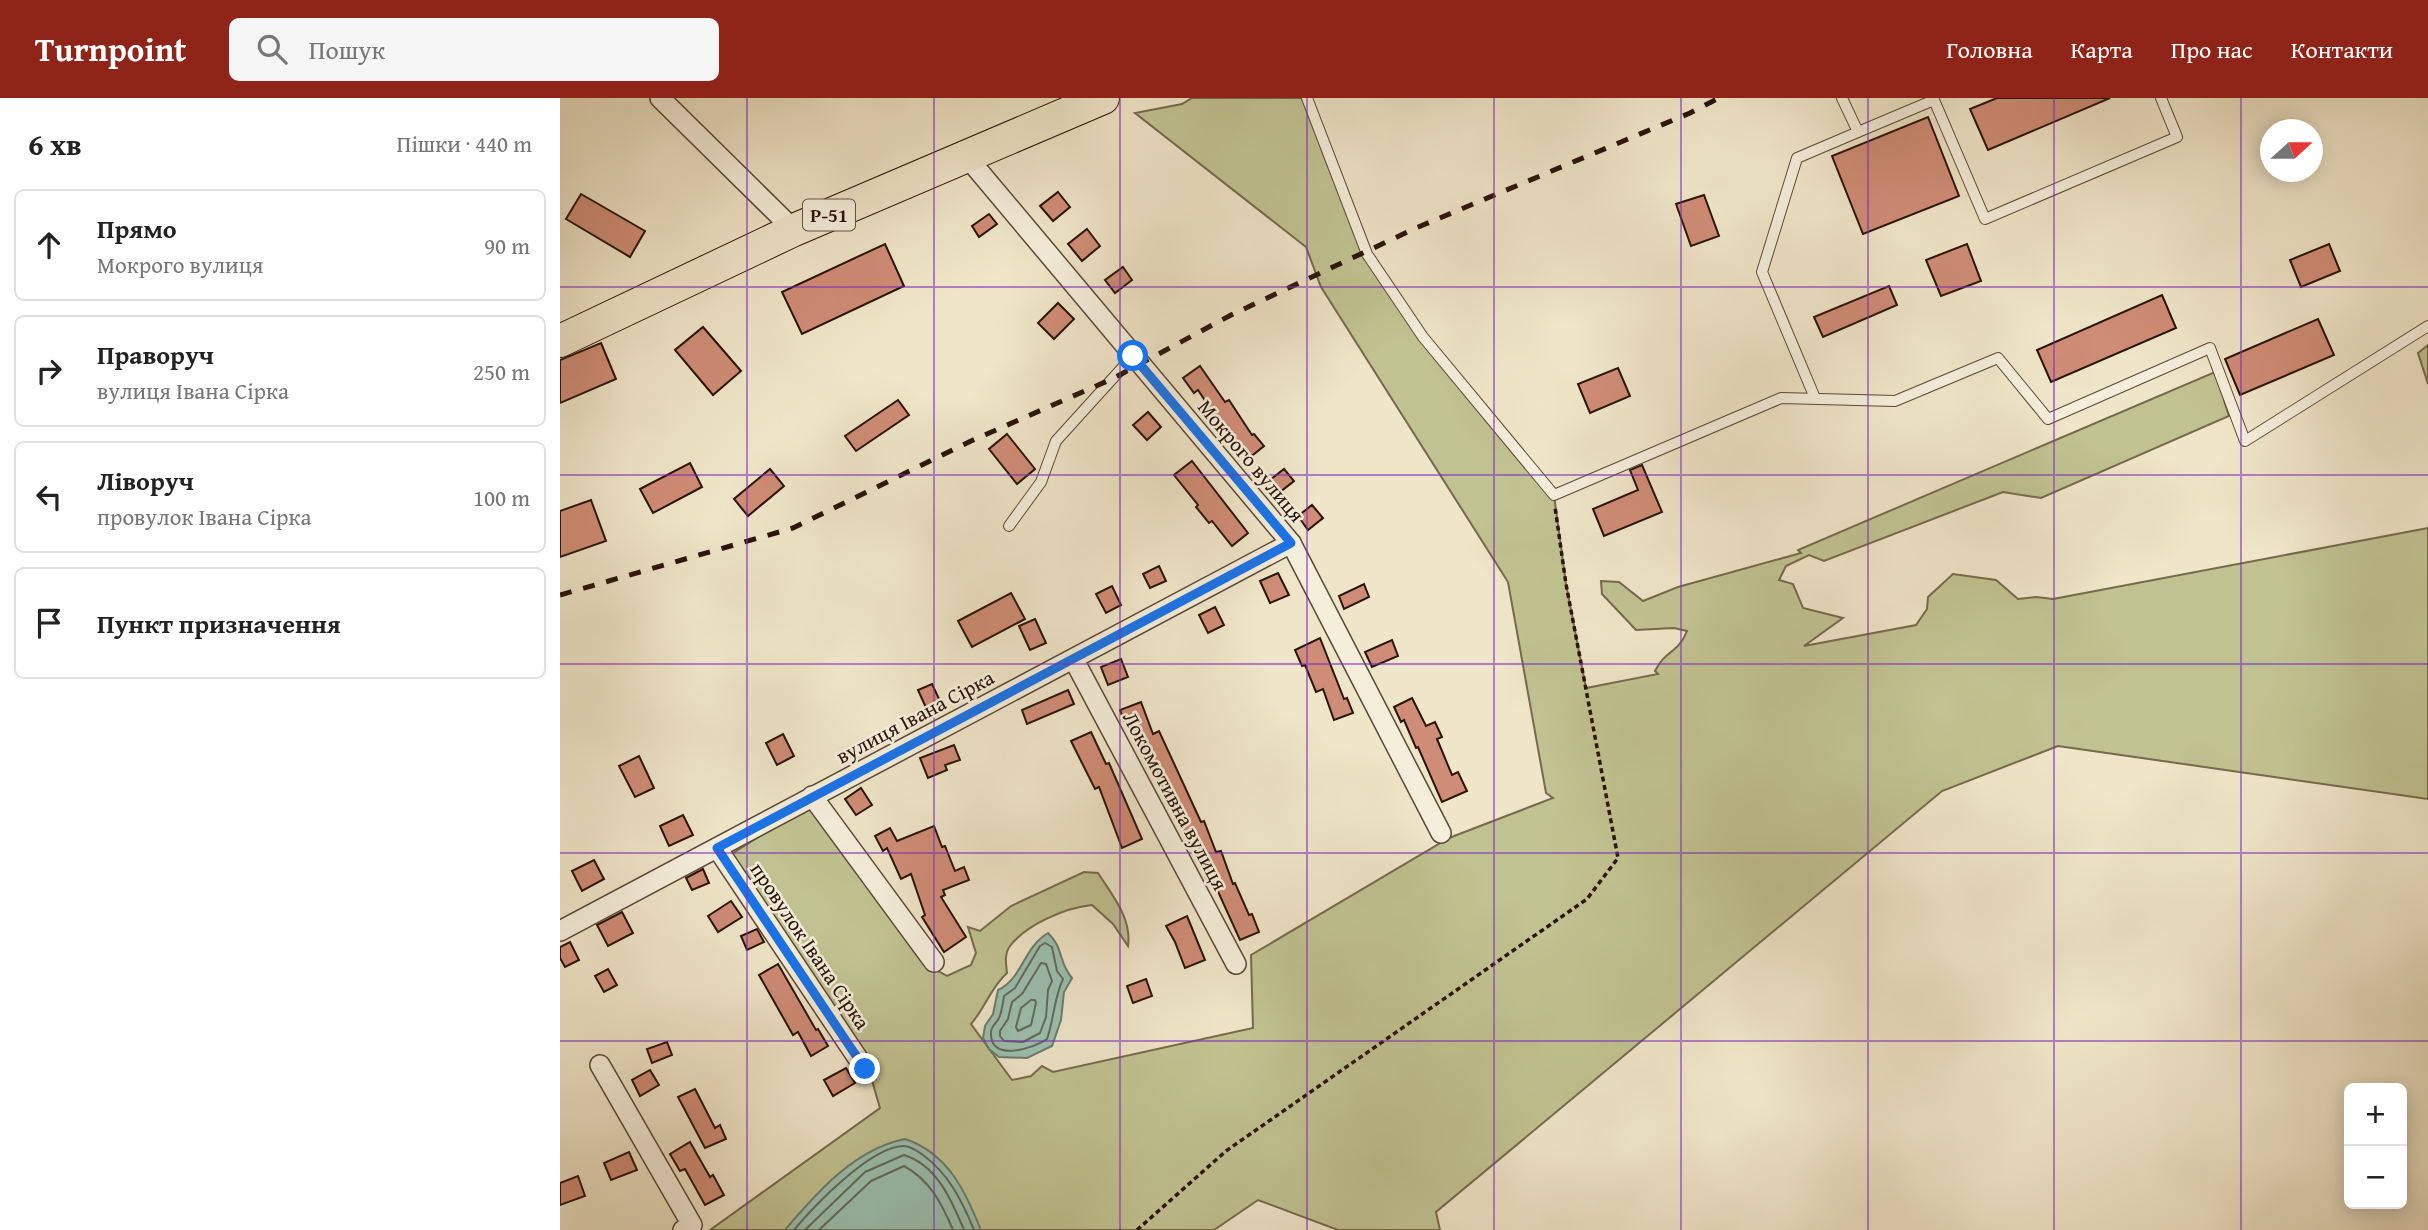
<!DOCTYPE html>
<html lang="uk">
<head>
<meta charset="utf-8">
<style>
	body { margin:0; font-family:"Gentium Book Plus",serif; background:#f6f6f6; color:#222 }
	.controls { position:absolute; right:21px; bottom:21px; display:grid; overflow:hidden; border-radius:10px; box-shadow:0 4px 18px #0003 }
	.controls button { width:63px; height:63px; display:grid; place-items:center; padding:0; border:0; border-bottom:2px solid #e0e0e0; background:#fff; color:#222; font:35px sans-serif }
	.compass { position:absolute; left:1700px; top:21px; width:63px; height:63px; border-radius:50%; background:#fff; box-shadow:0 4px 18px #0003; rotate:69deg }
	.stop { position:absolute; width:21px; height:21px; margin:-16px; border:5px solid #1a73e8; border-radius:50%; background:#fff }
	.stop.end { background:#1a73e8; border-color:#fff; box-shadow:0 2px 7px #0008 }
	.list { margin:0; padding:0; list-style:none }
	h2 { display:flex; justify-content:space-between; align-items:center; height:91px; margin:0; padding:0 28px; font-size:30px }
	h2 small { font-size:23px; font-weight:400; color:#767676 }
	.list li { display:grid; grid-template-columns:46px 1fr auto; gap:21px; align-items:center; box-sizing:border-box; height:112px; margin:0 14px 14px; padding:0 14px; border:2px solid #e0e0e0; border-radius:10px }
	.list b { display:block; font-size:26px; white-space:nowrap }
	.list p { margin:0; font-size:23px; white-space:nowrap; color:#767676 }
	.list em { font-size:23px; font-style:normal; color:#767676 }
	.icon { flex:none; width:38px; height:38px; fill:none; stroke:currentColor; stroke-width:2; stroke-linecap:round; stroke-linejoin:round }
	.map { position:relative; flex:none; width:1868px; height:1132px; overflow:hidden }
	header { display:flex; align-items:center; gap:42px; box-sizing:border-box; height:98px; padding:0 35px; background:#8f2418; color:#fff }
	header strong { font-size:33px }
	nav { display:flex; gap:38px; margin-inline-start:auto; font-size:24px }
	.search { width:490px; height:63px; background:#f6f6f6; display:flex; align-items:center; gap:18px; box-sizing:border-box; padding:0 24px; border-radius:10px; color:#767676; font-size:26px }
	main { display:flex }
	aside { flex:1; background:#fff }
	.map>svg:first-child { display:block }
</style>
</head>
<body>
<header>
<strong>Turnpoint</strong>
<div class="search"><svg class="icon" aria-label="search" viewBox="0 0 24 24"><circle cx="10" cy="10" r="6"/><path d="M15 15l6 6"/></svg>Пошук</div>
<nav><a>Головна</a><a>Карта</a><a>Про нас</a><a>Контакти</a></nav>
</header>
<main>
<aside>
<h2>6 хв<small>Пішки · 440 m</small></h2>
<ul class="list">
<li><svg class="icon" aria-label="ahead" viewBox="0 0 24 24"><path d="M12 20V5M6 11l6-6 6 6"/></svg><div><b>Прямо</b><p>Мокрого вулиця</p></div><em>90 m</em></li>
<li><svg class="icon" aria-label="right" viewBox="0 0 24 24"><path d="M7 20v-9h11M14 6l5 5-5 5"/></svg><div><b>Праворуч</b><p>вулиця Івана Сірка</p></div><em>250 m</em></li>
<li><svg class="icon" aria-label="left" viewBox="0 0 24 24"><path d="M17 20v-9H6M10 6l-5 5 5 5"/></svg><div><b>Ліворуч</b><p>провулок Івана Сірка</p></div><em>100 m</em></li>
<li><svg class="icon" aria-label="arrive" viewBox="0 0 24 24"><path d="M6 21V4h12l-3 4 3 4H6"/></svg><div><b>Пункт призначення</b></div></li>
</ul>
</aside>
<div class="map">
<svg width="1868" height="1132" viewBox="0 0 1868 1132">
	<rect width="100%" height="100%" fill="#efe5c8"/>
	<filter id="stains"><feTurbulence type="fractalNoise" baseFrequency=".00286" numOctaves="4"/><feColorMatrix values="0 0 0 0 .2 0 0 0 0 .09 0 0 0 0 .02 0 0 0 .5 -.17"/></filter>
	<radialGradient id="worn" r=".72"><stop offset=".6" stop-color="#630" stop-opacity="0"/><stop offset="1" stop-color="#630" stop-opacity=".3"/></radialGradient>
	<!-- green -->
	<g fill="#c1c291" stroke="#756a4c" stroke-width="2">
		<path d="M632,0H747L807,156L863,239L994,397L1006,486L1026,590L1098,576L1095,573C1105,552 1118,556 1127,533L1114,530L1076,532L1042,496L1041,483L1059,484L1083,503L1118,489L1241,455L1238,452L1655,274L1669,318L1481,400L1443,394L1264,463L1249,457L1226,468L1219,482L1233,486L1243,510L1283,520L1244,548L1356,527L1367,511L1368,499L1393,476L1436,482L1458,501L1476,499L1493,501L1868,430V701L1498,648L1382,693L876,1114L880,1132H778L698,1102L654,1132H150L320,1010L308,969L167,759L251,705L370,869L387,878L411,867L416,855L408,829L420,833L451,808L524,774L538,775C552,797 572,820 568,848L553,826L532,807C505,810 467,826 450,848C444,856 446,866 447,875C431,889 425,910 411,926L452,982L471,978L482,968L493,974L693,930L691,857L889,740L993,700L986,695L948,484L761,189L746,149L575,15L622,6Z"/>
		<polygon points="1868,247 1868,286 1858,255"/>
	</g>
	<!-- water -->
	<g fill="#9bc0b0" stroke="#6d7b6c" stroke-width="2">
		<path d="M488,835C504,850 498,864 512,880L504,894L501,922L492,948L467,960L439,959L429,951L423,940L425,928L433,916L438,892C463,880 463,850 488,835Z"/>
		<path d="M345,1041C387,1055 405,1092 420,1130L419,1132H225C257,1094 295,1051 345,1041Z"/>
	</g>
	<g fill="none" stroke-linecap="round" stroke-linejoin="round">
		<!-- shore -->
		<g stroke="#626a5b" stroke-width="2">
			<path d="M485,845L492,849L497,873L503,881C494,900 494,921 487,941C474,950 430,965 431,935C431,928 436,926 439,920C442,913 443,905 444,898L455,890L480,848Z"/>
			<polygon points="481,865 486,866 492,883 488,892 486,919 480,935 463,944 444,943 440,938 440,933 448,921 452,904 462,896"/>
			<polygon points="471,902 475,902 476,905 471,927 458,933 456,929 461,910"/>
			<path d="M234,1132C254,1108 311,1048 344,1048C351,1048 357,1053 363,1057C389,1076 402,1103 414,1132"/>
			<path d="M245,1132L305,1074L344,1057C377,1067 392,1103 404,1132"/>
			<path d="M259,1132L311,1083L344,1068C370,1082 382,1106 393,1132"/>
		</g>
	</g>
	<!-- building -->
	<g fill="#cf8c76" stroke="#291306" stroke-width="2">
		<polygon points="1437,0 1550,0 1428,52 1410,11"/>
		<polygon points="1368,19 1399,98 1303,136 1272,58"/>
		<polygon points="498,94 510,109 493,123 480,108"/>
		<polygon points="21,96 85,133 70,159 6,121"/>
		<polygon points="1144,97 1159,138 1131,148 1116,106"/>
		<polygon points="429,116 437,126 419,139 412,128"/>
		<polygon points="527,131 540,148 522,163 508,146"/>
		<polygon points="325,146 344,188 242,236 222,194"/>
		<polygon points="1407,146 1421,183 1381,198 1366,162"/>
		<polygon points="1769,146 1780,173 1741,189 1730,162"/>
		<polygon points="563,169 572,182 555,195 545,182"/>
		<polygon points="1329,188 1337,207 1263,239 1254,219"/>
		<polygon points="1602,197 1616,230 1491,284 1477,252"/>
		<polygon points="498,205 514,221 494,241 478,225"/>
		<polygon points="1758,221 1774,257 1680,297 1665,261"/>
		<polygon points="143,229 181,273 153,297 115,252"/>
		<polygon points="41,245 56,281 0,305 0,262"/>
		<polygon points="640,268 665,304 669,302 692,337 694,336 704,348 689,360 664,329 663,330 638,292 634,295 623,280"/>
		<polygon points="1058,270 1070,298 1030,315 1018,286"/>
		<polygon points="338,302 349,317 296,353 285,338"/>
		<polygon points="588,314 601,329 587,342 573,327"/>
		<polygon points="447,336 475,371 457,386 429,351"/>
		<polygon points="632,363 688,435 672,448 652,423 649,425 636,409 638,407 614,377"/>
		<polygon points="130,365 142,389 93,415 80,391"/>
		<polygon points="1082,367 1102,414 1044,438 1033,411 1078,392 1070,372"/>
		<polygon points="210,371 224,388 188,418 174,401"/>
		<polygon points="724,371 734,383 720,394 710,382"/>
		<polygon points="31,402 46,443 0,459 0,413"/>
		<polygon points="752,407 763,420 748,432 738,418"/>
		<polygon points="599,468 606,483 590,490 583,476"/>
		<polygon points="718,475 729,497 710,505 700,483"/>
		<polygon points="804,486 809,499 784,511 779,498"/>
		<polygon points="552,488 561,507 546,515 536,496"/>
		<polygon points="451,495 465,521 412,549 398,523"/>
		<polygon points="655,509 664,527 648,535 639,517"/>
		<polygon points="475,521 486,545 470,552 459,528"/>
		<polygon points="760,540 784,601 787,600 793,615 774,622 763,591 756,594 745,567 742,568 735,552"/>
		<polygon points="832,542 838,558 812,569 805,554"/>
		<polygon points="561,561 568,579 548,587 541,569"/>
		<polygon points="372,586 381,605 367,612 358,592"/>
		<polygon points="508,592 514,606 467,626 462,612"/>
		<polygon points="852,600 866,628 875,624 882,639 877,641 892,677 898,674 907,693 882,704 858,649 856,650 844,622 841,624 834,609"/>
		<polygon points="581,604 593,636 599,633 641,724 644,723 656,754 661,753 673,786 675,785 689,817 692,816 699,834 680,842 651,778 646,780 635,746 630,748 618,716 614,717 591,659 588,661 572,624 566,627 560,612"/>
		<polygon points="531,634 546,666 549,665 582,741 562,750 539,689 535,691 511,643"/>
		<polygon points="223,636 234,658 217,667 206,645"/>
		<polygon points="394,647 400,662 385,667 387,672 368,680 360,660"/>
		<polygon points="79,658 94,690 75,699 59,668"/>
		<polygon points="301,690 312,707 296,717 285,701"/>
		<polygon points="123,717 133,737 109,748 100,728"/>
		<polygon points="374,728 382,749 385,748 395,773 404,769 409,782 383,792 385,797 381,799 406,839 384,854 362,819 365,817 351,776 341,781 327,750 323,753 315,738 330,730 337,743"/>
		<polygon points="34,762 44,781 22,793 12,773"/>
		<polygon points="143,771 149,785 132,792 126,780"/>
		<polygon points="171,803 182,819 158,834 148,818"/>
		<polygon points="62,814 73,835 48,848 37,827"/>
		<polygon points="627,818 645,862 625,870 615,844 606,828"/>
		<polygon points="197,831 204,844 187,852 181,838"/>
		<polygon points="10,844 19,862 5,869 0,860 0,849"/>
		<polygon points="218,866 256,932 258,931 268,948 251,958 238,934 233,937 199,877"/>
		<polygon points="48,871 57,887 44,894 35,878"/>
		<polygon points="586,881 592,898 573,905 567,888"/>
		<polygon points="107,944 112,957 92,965 87,951"/>
		<polygon points="286,970 295,985 273,998 264,982"/>
		<polygon points="90,972 99,987 80,998 72,982"/>
		<polygon points="135,991 155,1030 160,1027 166,1041 145,1050 118,999"/>
		<polygon points="130,1044 150,1079 153,1077 164,1097 145,1107 125,1071 120,1073 110,1056"/>
		<polygon points="69,1054 77,1072 51,1082 44,1065"/>
		<polygon points="18,1078 25,1098 0,1107 0,1085"/>
	</g>
	<g fill="none" stroke-linecap="round" stroke-linejoin="round">
		<!-- lane casing -->
		<g stroke="#5a4836" stroke-width="12">
			<g id="lane">
				<polyline points="747,0 807,156 863,239 994,397 1221,300 1335,303 1438,260 1488,321 1650,250 1685,343 1868,228"/>
				<polyline points="1298,34 1374,2 1425,121 1617,39 1601,0"/>
				<polyline points="1255,300 1202,174 1237,60 1298,34 1282,0"/>
				<polyline points="449,428 481,384 496,343 573,258"/>
			</g>
		</g>
		<!-- street casing -->
		<g stroke="#5a4836" stroke-width="22">
			<g id="street">
				<polyline points="100,0 234,132"/>
				<polyline points="407,59 731,445 881,735"/>
				<polyline points="514,562 676,866"/>
				<polyline points="252,698 374,864"/>
				<polyline points="157,750 305,971"/>
				<polyline points="0,833 731,445"/>
				<polyline points="40,967 132,1127 123,1132"/>
			</g>
		</g>
		<!-- primary casing -->
		<g stroke="#291306" stroke-width="34">
			<polyline id="primary" points="0,243 234,132 543,0"/>
		</g>
		<!-- path -->
		<polyline stroke="#291306" stroke-width="3.5" stroke-dasharray="5 3.5" stroke-linecap="butt" points="577,1132 666,1053 1027,801 1058,760 1006,486 995,409"/>
		<!-- lane -->
		<use href="#lane" stroke="#f5eedb" stroke-width="10"/>
		<!-- street -->
		<use href="#street" stroke="#f5eedb" stroke-width="19"/>
		<!-- primary -->
		<use href="#primary" stroke="#efe5c8" stroke-width="32"/>
		<!-- rail -->
		<polyline stroke="#291306" stroke-width="5" stroke-dasharray="12 12" stroke-linecap="butt" points="0,497 233,430 411,343 552,281 671,217 856,130 1130,15 1159,0"/>
	</g>
	<g fill="none" stroke-linecap="round" stroke-linejoin="round">
		<!-- route -->
		<polyline stroke="#1a73e8" stroke-width="9" points="305,971 157,750 731,445 573,258"/>
	</g>
	<!-- grid -->
	<path fill="none" stroke="#7b2cbf" stroke-width="2" stroke-opacity="0.55" d="M187,0V1132M374,0V1132M560,0V1132M747,0V1132M934,0V1132M1121,0V1132M1308,0V1132M1494,0V1132M1681,0V1132M0,189H1868M0,377H1868M0,566H1868M0,755H1868M0,943H1868"/>
	<g text-anchor="middle" stroke-width="5" stroke-linejoin="round" paint-order="stroke">
		<!-- shield labels -->
		<rect fill="#f5eedb" stroke="#665546" stroke-width="2" x="243" y="101.5" width="52" height="31" rx="5"/>
		<g font-size="19" font-weight="bold" fill="#291306">
			<text x="269" y="124">Р-51</text>
		</g>
		<!-- street labels -->
		<g font-size="21" fill="#291306" stroke="#f5eedb">
			<text transform="translate(691 363) rotate(50)" y="7">Мокрого вулиця</text>
			<text transform="translate(355 619) rotate(-28)" y="7">вулиця Івана Сірка</text>
			<text transform="translate(615 703) rotate(62)" y="7">Локомотивна вулиця</text>
			<text transform="translate(250 848) rotate(56)" y="7">провулок Івана Сірка</text>
		</g>
	</g>
	<rect width="100%" height="100%" filter="url(#stains)"/>
	<rect width="100%" height="100%" fill="url(#worn)"/>
</svg>
<div class="controls">
<button>+</button>
<button>−</button>
</div>
<svg class="compass" viewBox="-18 -18 36 36"><path d="M0-13l5 13h-10z" fill="#e53935"/><path d="M0 13l5-13h-10z" fill="#767676"/></svg>
<div class="stop" style="left:573px;top:258px"></div>
<div class="stop end" style="left:305px;top:971px"></div>
</div>
</main>
</body>
</html>
